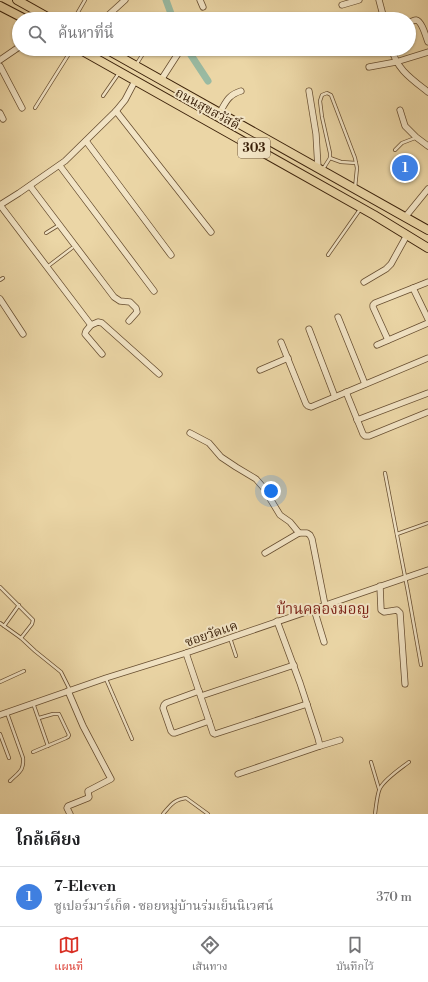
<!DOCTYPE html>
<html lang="th">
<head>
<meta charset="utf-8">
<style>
	body { margin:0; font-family:"Libre Bodoni","Noto Serif Thai",serif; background:#f2f2f2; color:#202124 }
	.you { position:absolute; left:271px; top:491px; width:14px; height:14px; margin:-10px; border:3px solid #fff; border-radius:50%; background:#1a73e8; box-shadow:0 0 0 6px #1a73e833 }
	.badge { display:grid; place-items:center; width:26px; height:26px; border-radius:50%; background:#d93025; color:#fff; font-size:13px; font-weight:700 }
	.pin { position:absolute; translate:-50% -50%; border:2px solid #fff; box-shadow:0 1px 4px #0006 }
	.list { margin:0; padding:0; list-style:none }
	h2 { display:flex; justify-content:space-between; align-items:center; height:52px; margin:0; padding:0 16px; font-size:17px }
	h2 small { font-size:13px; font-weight:400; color:#757577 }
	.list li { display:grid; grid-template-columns:26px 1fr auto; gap:12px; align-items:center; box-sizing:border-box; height:60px; padding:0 16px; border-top:1px solid #e0e0e0 }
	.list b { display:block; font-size:15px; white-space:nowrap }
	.list p { margin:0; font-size:13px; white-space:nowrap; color:#757577 }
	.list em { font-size:13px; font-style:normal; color:#757577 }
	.icon { flex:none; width:22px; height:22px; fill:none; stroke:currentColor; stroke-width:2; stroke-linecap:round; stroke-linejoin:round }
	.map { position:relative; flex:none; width:428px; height:814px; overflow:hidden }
	.search { position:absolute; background:#fff; box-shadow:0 1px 3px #0004; left:12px; right:12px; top:12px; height:44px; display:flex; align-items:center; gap:10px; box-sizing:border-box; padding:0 14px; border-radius:22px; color:#757577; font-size:15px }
	.sheet { height:112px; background:#fff }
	nav { display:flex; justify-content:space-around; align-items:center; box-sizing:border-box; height:56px; border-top:1px solid #e0e0e0; background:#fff; font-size:11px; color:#757577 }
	nav a { display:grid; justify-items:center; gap:2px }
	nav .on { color:#d93025 }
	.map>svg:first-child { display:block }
</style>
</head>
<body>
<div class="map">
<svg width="428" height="814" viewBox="0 0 428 814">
	<rect width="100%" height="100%" fill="#ebd6a6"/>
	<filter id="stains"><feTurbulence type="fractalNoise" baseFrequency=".005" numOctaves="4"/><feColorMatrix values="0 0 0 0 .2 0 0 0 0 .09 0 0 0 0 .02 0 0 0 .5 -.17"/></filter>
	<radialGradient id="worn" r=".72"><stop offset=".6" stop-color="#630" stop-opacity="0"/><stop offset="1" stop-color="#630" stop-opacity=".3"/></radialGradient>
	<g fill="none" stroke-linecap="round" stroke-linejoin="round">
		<!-- canal -->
		<g stroke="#99baa2" stroke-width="7">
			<polyline points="166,0 173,19"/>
			<polyline points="187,49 208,81"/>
		</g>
		<!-- lane casing -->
		<g stroke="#674e31" stroke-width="4">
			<g id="lane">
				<polyline points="74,19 85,0"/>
				<polyline points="136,65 146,49"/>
				<polyline points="103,96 119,73"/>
				<polyline points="35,108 72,49"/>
				<polyline points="395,150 402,143 415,138"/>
				<polyline points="330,158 341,162 356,163"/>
				<polyline points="323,169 330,158 330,153 322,117 320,101 322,95 327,93 331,95 355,158 357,168 355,188"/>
				<polyline points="46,233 59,225"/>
				<polyline points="328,255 361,208"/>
				<polyline points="47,267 72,248"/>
				<polyline points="0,280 3,278"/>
				<polyline points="385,473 408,592 421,665"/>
				<polyline points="397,534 428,523"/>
				<polyline points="0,587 33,620 32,624 21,638"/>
				<polyline points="0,623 21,638 35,651 61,672 70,690"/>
				<polyline points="4,626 19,605"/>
				<polyline points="230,638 236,656"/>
				<polyline points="106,679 132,739"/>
				<polyline points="0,682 24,671"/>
				<polyline points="33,703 48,746"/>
				<path d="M7,713L23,758C24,771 19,772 10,781"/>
				<polyline points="0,734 9,758"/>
				<polyline points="33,752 66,738 68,737 69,735 59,714 53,714 39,718"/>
				<polyline points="371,762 379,789"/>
				<path d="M163,814C171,805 173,800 186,798L208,814"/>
				<path d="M375,814C376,807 377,794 380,788C386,778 400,769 409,762"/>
			</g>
		</g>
		<!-- street casing -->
		<g stroke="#674e31" stroke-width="7">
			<g id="street">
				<polyline points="200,0 203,7"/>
				<polyline points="379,0 384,19"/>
				<polyline points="342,5 359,0"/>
				<polyline points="104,19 125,0"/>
				<path d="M409,22C411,22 414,20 416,20C422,21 426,37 428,42"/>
				<path d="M392,49C396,69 413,80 428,92"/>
				<polyline points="0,60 19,47"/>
				<polyline points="0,66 22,108"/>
				<polyline points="369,67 396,62 428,52"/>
				<polyline points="161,80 181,49"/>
				<polyline points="309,91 316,134 318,168"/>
				<polyline points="400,110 405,126 416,137 428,146"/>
				<polyline points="116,111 211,232"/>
				<path d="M220,112C226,102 228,95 241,91"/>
				<polyline points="0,113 3,119"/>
				<polyline points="86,141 171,255"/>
				<polyline points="60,166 154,291"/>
				<polyline points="30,186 114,297 120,301 130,302 136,308 137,312 129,321"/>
				<polyline points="0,205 91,325 98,322 102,323 159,374"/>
				<polyline points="0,205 19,193 65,161 116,111 125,100 135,81"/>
				<polyline points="406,216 428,189"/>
				<polyline points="364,282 386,269 391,264 407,235"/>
				<polyline points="428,282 413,288 428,319"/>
				<polyline points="0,299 23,334"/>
				<polyline points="338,317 365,384"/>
				<polyline points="91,325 86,331 85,334 102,354"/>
				<polyline points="309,329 335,397"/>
				<polyline points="388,340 373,307 373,305 375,303 413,288"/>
				<polyline points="281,342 306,404 308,406 311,407 428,358"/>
				<polyline points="377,345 428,323"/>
				<polyline points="260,370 288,358"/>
				<polyline points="346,392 363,434 365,436 369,436 428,412"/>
				<polyline points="357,420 428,393"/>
				<polyline points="190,433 209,443 221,457 236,467 256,479 263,487 280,515 290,522 299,533"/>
				<polyline points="265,553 299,533 307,533 310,535 312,539 325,605"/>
				<polyline points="380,586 381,610 384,612 397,610 400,613 405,684"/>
				<polyline points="314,609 324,642"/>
				<polyline points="186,653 213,733 215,734 307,704"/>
				<polyline points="68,691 83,726 111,779 88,791 88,792 89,797 88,798 68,806 67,808 70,814"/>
				<polyline points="199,691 166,703 164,705 163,708 171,731 173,733 175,733 209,721"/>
				<polyline points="201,696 294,665"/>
				<polyline points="0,715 106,678 186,653 428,570"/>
				<polyline points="320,746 340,740"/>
				<polyline points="238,774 320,746 318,738 300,683 277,621"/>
			</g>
		</g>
		<!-- primary casing -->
		<g stroke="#3b210a" stroke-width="10">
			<g id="primary">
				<polyline points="17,0 51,19"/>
				<polyline points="0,6 25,19"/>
				<polyline points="79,49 374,215 428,248"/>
				<polyline points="106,49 428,230"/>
			</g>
		</g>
		<!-- lane -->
		<use href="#lane" stroke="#f2e4c5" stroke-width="2.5"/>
		<!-- street -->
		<use href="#street" stroke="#f2e4c5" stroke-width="5.5"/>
		<!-- primary -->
		<use href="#primary" stroke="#ebd6a6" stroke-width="8"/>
	</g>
	<g text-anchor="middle" stroke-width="4" stroke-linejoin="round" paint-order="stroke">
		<!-- shield labels -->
		<rect fill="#f2e4c5" stroke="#725c42" stroke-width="1" x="238" y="138" width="32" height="20" rx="3"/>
		<g font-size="12" font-weight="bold" fill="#3b210a">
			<text x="254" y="152">303</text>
		</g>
		<!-- street labels -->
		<g font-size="13" fill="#3b210a" stroke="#f2e4c5">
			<text transform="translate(208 108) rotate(29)" y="5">ถนนสุขสวัสดิ์</text>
			<text transform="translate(211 633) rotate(-19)" y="5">ซอยวัดแค</text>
		</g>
		<!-- quarter labels -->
		<g font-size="15" fill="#7a1f14" stroke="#f2e4c5">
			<text x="323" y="614">บ้านคลองมอญ</text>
		</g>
	</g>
	<rect width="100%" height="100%" filter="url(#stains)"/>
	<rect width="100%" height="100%" fill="url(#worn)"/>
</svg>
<div class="you"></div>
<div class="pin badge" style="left:405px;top:168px;background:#3f7fe0">1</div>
<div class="search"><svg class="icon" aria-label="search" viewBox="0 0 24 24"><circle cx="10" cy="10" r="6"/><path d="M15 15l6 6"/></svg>ค้นหาที่นี่</div>
</div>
<section class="sheet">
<h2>ใกล้เคียง<small></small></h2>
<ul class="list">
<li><span class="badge" style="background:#3f7fe0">1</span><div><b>7-Eleven</b><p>ซูเปอร์มาร์เก็ต · ซอยหมู่บ้านร่มเย็นนิเวศน์</p></div><em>370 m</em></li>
</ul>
</section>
<nav>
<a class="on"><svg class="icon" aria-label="map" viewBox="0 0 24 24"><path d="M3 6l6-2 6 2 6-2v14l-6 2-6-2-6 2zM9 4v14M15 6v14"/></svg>แผนที่</a>
<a><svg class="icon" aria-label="directions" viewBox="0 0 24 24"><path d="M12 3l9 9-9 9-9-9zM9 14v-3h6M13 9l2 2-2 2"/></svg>เส้นทาง</a>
<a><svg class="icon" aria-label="saved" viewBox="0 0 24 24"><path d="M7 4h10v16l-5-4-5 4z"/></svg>บันทึกไว้</a>
</nav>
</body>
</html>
